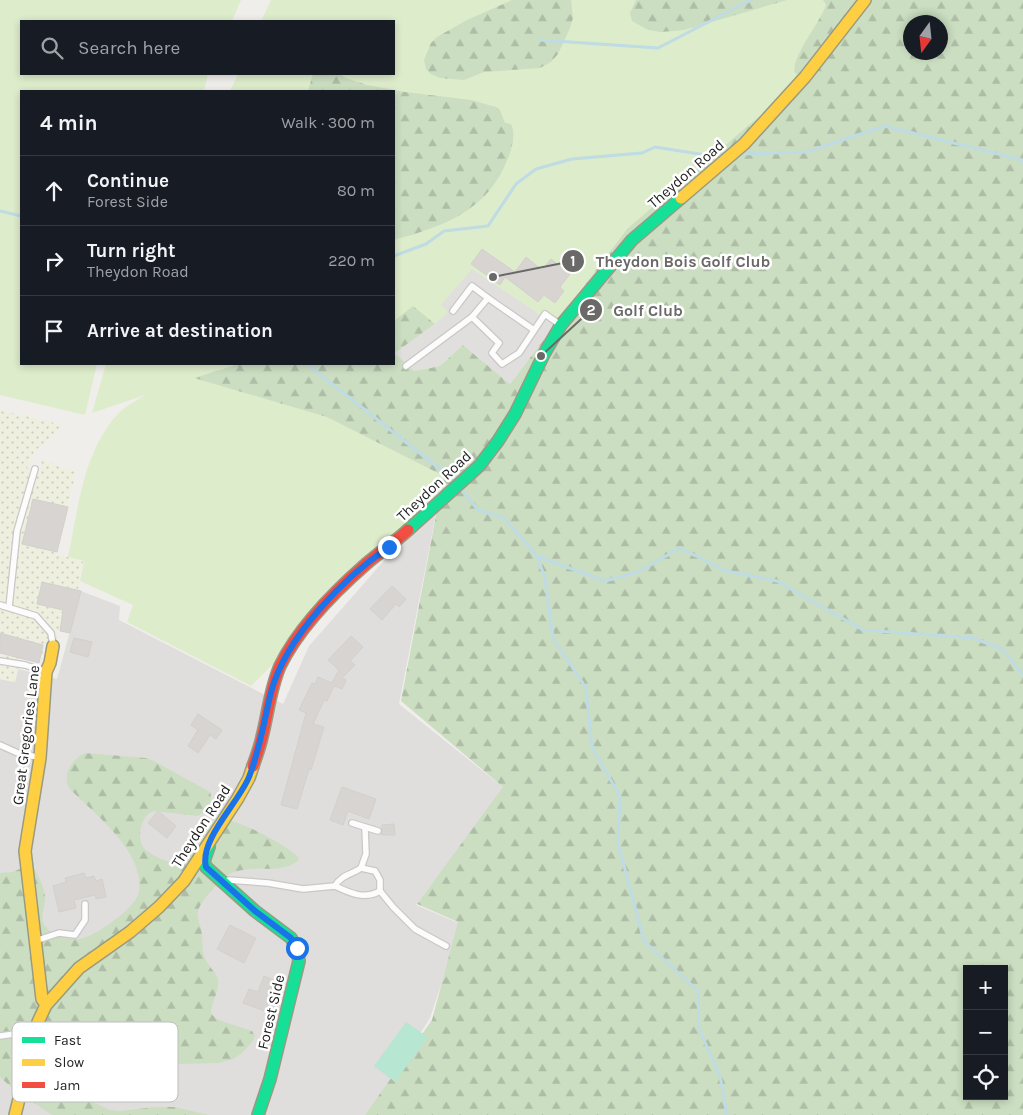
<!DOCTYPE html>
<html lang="en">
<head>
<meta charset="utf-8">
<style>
	body { margin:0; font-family:Karla,sans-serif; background:#242831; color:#f1f3f6 }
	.controls { position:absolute; right:15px; bottom:15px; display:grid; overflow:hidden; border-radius:0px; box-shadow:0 2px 8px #0003 }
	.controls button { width:45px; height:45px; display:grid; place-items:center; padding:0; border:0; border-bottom:1px solid #363941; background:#171b24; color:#f1f3f6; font:25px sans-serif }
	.compass { position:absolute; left:903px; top:15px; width:45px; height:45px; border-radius:50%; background:#171b24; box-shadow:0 2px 8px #0003; rotate:195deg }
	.stop { position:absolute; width:15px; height:15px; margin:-11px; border:4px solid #1a73e8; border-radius:50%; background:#fff }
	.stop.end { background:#1a73e8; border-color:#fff; box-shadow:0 1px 5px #0008 }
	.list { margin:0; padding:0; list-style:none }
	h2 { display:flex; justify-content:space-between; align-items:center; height:65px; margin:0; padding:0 20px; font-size:21px }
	h2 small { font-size:16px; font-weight:400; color:#9ea1a6 }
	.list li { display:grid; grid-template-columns:32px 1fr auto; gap:15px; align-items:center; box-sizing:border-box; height:70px; padding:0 20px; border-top:1px solid #363941 }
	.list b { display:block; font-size:19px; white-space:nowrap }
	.list p { margin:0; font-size:16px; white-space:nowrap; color:#9ea1a6 }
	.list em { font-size:16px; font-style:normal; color:#9ea1a6 }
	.icon { flex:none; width:28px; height:28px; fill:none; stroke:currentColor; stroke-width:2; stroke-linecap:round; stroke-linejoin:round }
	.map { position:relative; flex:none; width:1023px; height:1115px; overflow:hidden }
	.search { position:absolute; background:#171b24; box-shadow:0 2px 8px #0003; left:20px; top:20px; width:375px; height:55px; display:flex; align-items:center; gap:12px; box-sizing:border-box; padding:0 18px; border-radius:0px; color:#9ea1a6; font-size:19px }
	.panel { position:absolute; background:#171b24; box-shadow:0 2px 8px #0003; left:20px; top:90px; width:375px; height:275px; border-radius:0px }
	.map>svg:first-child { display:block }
</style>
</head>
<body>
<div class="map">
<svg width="1023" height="1115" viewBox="0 0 1023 1115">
	<defs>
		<pattern id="farmland-dots" width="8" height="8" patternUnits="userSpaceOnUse" patternTransform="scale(1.25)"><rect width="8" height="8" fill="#efefdf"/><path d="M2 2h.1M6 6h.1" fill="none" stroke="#cdcdbf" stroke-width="1.8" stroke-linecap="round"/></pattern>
		<pattern id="forest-firs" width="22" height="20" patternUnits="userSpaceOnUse" patternTransform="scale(1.25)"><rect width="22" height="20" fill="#cbdec1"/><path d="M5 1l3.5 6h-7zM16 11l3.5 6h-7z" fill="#aebea6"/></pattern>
	</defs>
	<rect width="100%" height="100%" fill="#f0eeeb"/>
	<!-- residential -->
	<polygon fill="#dfdedc" points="439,498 399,704 504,788 416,905 461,924 430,1018 368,1115 0,1115 0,679 14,682 18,669 57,679 81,591 120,606 119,620 283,704 309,646"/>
	<!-- farmland -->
	<polygon fill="url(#farmland-dots)" points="0,410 63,425 34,452 27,468 40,471 42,460 76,472 56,554 83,561 78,588 81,591 70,633 57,630 57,646 45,645 40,663 21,659 15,682 0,679"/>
	<!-- grass -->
	<g fill="#ddeccb" fill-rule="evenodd">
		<polygon points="0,0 241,0 232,21 21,21 21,74 208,74 204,91 21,91 21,364 97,364 85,415 0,395"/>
		<path d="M271,0H1018L1023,135L627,229L442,474L456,482L251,686L127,622L133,605L80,581L84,561L68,557C78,510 83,452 117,415C124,407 136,401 145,395L92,413L106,364H394V91H230L238,74H394V21H261ZM910,22H940V52H910Z"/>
	</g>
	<!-- forest -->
	<g fill="url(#forest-firs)" fill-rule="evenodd">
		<polygon points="512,0 571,0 573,18 570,28 558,54 551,62 540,68 484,72 464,80 440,78 431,74 426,69 424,60 431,43 437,37 467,20"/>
		<polygon points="636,0 787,0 684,30 661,32 648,30 632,21 630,13"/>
		<path d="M823,0H1023V1115H365L432,1020L458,922L417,904L503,787L401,701L444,473L442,475L327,417L194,378L239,364H394V321L413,306L435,324L395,353L414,371L440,366L463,345L510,384L627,229L782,97L800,76L795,73C790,58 821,22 826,5ZM910,22H940V52H910ZM967,969H1004V1096H967Z"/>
		<path d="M313,74H340L346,78L367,85L405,92L471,100L496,107L500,110L505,123L511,124C516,133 512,149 508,158C488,211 444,226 394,240V91H308Z"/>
		<path d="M85,753L146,758L154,761L210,792C214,802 206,813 197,816L154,811C142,814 136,836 143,847C146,851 151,853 155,856C169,864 177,864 190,854C200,846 206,832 213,822C217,821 221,820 225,820C238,819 290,847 299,858L298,861C278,875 256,864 234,872C224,875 201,900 198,911C196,917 200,923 201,929C203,938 202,948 204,956C207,965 215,971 218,979C220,991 211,1002 211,1013L216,1019L252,1031L255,1036L252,1042L241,1054L233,1059L218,1063L137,1065L106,1069L90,1075L87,1080L84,1089V1094L87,1099L110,1110L119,1111L156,1107H174L209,1115H52L12,1088L0,1077V873L12,872L32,864C37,875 46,888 45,900C45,909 39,918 45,926C52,936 71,942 83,938C98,934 130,911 137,897C142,889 139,876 136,867C126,838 92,811 70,789C61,775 72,759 85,753Z"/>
	</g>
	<!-- pitch -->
	<polygon fill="#b7e6d2" points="406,1022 428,1037 395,1082 374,1066"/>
	<!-- parking -->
	<polygon fill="#e0dfde" points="472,269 555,325 510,384 463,345 439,366 414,371 395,353 435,324 448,312 441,305"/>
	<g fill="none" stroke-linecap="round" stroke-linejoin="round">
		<!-- stream -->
		<g stroke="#bfdbe3" stroke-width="3">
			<polyline points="540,40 658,48 751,0"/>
			<polyline points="741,154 806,152 885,126 1022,160 1023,162"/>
			<polyline points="0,211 21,216"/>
			<polyline points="394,256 426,244 444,231 488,226 516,184 536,169 572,159 642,153 655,147 706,155 722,154"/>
			<polyline points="307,364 455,481"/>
			<polyline points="460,488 478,510 504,518 537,556 545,578 553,638 586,688 592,748 620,796 618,843 644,941 698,991 699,1029 720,1076 727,1115"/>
			<polyline points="537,556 605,581 638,572 680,548 726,571 777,581 863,630 973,638 1002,649 1023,674"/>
		</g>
	</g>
	<!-- building -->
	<g fill="#d7d4d2" stroke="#d3d0cc">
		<polygon points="482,249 515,272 526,257 542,270 551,259 570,274 560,287 564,291 555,303 544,295 538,302 505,277 500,285 471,264"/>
		<polygon points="33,499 68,507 57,552 22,544"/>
		<polygon points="42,582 81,591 70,633 60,631 63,610 37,604"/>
		<polygon points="392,586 406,599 399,607 396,604 382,620 370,609"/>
		<polygon points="0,633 43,645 39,663 0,653"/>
		<polygon points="351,636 363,647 350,661 355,665 342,678 346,680 342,689 335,686 333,688 327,701 324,700 313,724 324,727 311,770 309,769 297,809 281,805 306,713 299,710 312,683 315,684 318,677 332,683 339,670 328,660"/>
		<polygon points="74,638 92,642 88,657 70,652"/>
		<polygon points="198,714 222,730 216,739 210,735 198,753 188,746 198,730 191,725"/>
		<polygon points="342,787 376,799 369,819 348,811 343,825 330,820"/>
		<polygon points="158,811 176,826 167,838 148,823"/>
		<polygon points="394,824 395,835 382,835 382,825"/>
		<polygon points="84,873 86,878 94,876 96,881 102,879 106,897 96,899 95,895 74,900 76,908 59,912 53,886 66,882 65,878"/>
		<polygon points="230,925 256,938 244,963 217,949"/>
		<polygon points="264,976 283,984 273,1014 243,1003 249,989 258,992"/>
	</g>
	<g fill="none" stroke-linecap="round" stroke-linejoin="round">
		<!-- lane casing -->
		<g stroke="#c9c8c7" stroke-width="8">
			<g id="lane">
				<polyline points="453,311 472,286 488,298"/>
				<polyline points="534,330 488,298 472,317 499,343 492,353 502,364 519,353 545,314 559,324"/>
				<polyline points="406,366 472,317"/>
				<polyline points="0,605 36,616 51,633 53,645"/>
				<polyline points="9,607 17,531 35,469"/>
				<polyline points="0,661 25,665 44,671"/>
				<polyline points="0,745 20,754 38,757"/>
				<polyline points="352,823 378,831"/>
				<path d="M361,868L375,871L380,880V891C364,900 350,893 335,886C341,875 351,875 361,868Z"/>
				<polyline points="361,868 366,854 365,828"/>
				<polyline points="228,880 268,883 303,889 335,886"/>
				<polyline points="380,891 393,907 415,929 446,946"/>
				<polyline points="38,940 59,933 75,935 85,920 85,904"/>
				<polyline points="0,1036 21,1033 32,1036"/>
			</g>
		</g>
		<!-- fast casing -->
		<g stroke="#999a82" stroke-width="14">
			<g id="fast">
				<polyline points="408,530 479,466 498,441 515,414 544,354 561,325 632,240 681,198"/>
				<polyline points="209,847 204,861 206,867 255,911 291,938 297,948 299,961 270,1079 258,1115"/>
			</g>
		</g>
		<!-- slow casing -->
		<g stroke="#999a82" stroke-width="14">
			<g id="slow">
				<polyline points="681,198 744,144 805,77 865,0"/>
				<polyline points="46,1005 42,999 25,851 40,758 46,672 50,663 53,646"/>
				<polyline points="15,1115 38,1022 46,1005 79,968 130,932 159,907 184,881 238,798 249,778 253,766"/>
			</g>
		</g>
		<!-- jam casing -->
		<g stroke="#999a82" stroke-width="14">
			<path id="jam" d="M253,766C256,757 260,747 262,737C268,714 270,689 280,666C299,627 334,592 366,564C380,552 395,542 408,530"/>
		</g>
		<!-- lane -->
		<use href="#lane" stroke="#fdfcfc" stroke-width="5.5"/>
		<!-- fast -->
		<use href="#fast" stroke="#16e098" stroke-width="11"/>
		<!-- slow -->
		<use href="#slow" stroke="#ffcf43" stroke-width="11"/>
		<!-- jam -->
		<use href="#jam" stroke="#f24e42" stroke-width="11"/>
	</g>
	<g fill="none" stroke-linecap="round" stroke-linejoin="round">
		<!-- route -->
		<path stroke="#1a73e8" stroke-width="6" d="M297,948L291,938L255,911L206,867C199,840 239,802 249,777C260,749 264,721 271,692C286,637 343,578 389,547"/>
	</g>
	<g text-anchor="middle" stroke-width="5" stroke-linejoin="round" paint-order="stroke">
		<!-- street labels -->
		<g font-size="15" fill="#222" stroke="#fff">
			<text transform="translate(686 174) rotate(-41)" y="5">Theydon Road</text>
			<text transform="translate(434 486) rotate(-43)" y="5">Theydon Road</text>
			<text transform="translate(26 735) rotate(-83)" y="5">Great Gregories Lane</text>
			<text transform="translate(201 826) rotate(-57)" y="5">Theydon Road</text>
			<text transform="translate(271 1012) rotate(-77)" y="5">Forest Side</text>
		</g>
	</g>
	<!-- legend -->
	<rect x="12" y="1022" width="166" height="80" rx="8" fill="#fff" stroke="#bdbdbd" stroke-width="1"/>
	<rect x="22" y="1037" width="23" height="6" fill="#16e098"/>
	<rect x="22" y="1059" width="23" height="7" fill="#ffcf43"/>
	<rect x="22" y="1082" width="23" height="6" fill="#f24e42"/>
	<g font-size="14" fill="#222">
		<text x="54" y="1045">Fast</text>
		<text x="54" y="1067">Slow</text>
		<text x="54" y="1090">Jam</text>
	</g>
	<!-- callouts -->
	<path fill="none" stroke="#6a6968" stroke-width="2" d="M493 277L573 261M541 356L591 310"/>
	<g fill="#6a6968" stroke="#fff" stroke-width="2">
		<circle cx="493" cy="277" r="5"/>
		<circle cx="541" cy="356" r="5"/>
		<circle cx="573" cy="261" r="12"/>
		<circle cx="591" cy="310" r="12"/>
	</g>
	<g font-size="15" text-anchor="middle" font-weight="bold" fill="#fff">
		<text x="573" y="266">1</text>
		<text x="591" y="315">2</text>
	</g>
	<g font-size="16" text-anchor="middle" font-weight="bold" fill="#6a6968" stroke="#fff" stroke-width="5" stroke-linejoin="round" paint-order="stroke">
		<text x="683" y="267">Theydon Bois Golf Club</text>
		<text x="648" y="316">Golf Club</text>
	</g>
</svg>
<div class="controls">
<button>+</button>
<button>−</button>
<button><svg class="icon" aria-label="locate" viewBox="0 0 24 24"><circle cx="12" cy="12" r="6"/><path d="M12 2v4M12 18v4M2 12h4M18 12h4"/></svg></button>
</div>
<svg class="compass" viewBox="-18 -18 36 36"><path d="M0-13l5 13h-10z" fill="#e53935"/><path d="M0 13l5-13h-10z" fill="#9ea1a6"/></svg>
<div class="stop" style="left:297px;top:948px"></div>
<div class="stop end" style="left:389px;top:547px"></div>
<div class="search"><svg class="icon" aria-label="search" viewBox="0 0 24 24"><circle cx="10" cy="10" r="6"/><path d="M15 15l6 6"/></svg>Search here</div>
<section class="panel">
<h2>4 min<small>Walk · 300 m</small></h2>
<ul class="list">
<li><svg class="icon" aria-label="ahead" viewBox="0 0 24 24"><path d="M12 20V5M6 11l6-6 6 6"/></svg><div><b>Continue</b><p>Forest Side</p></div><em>80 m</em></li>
<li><svg class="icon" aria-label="right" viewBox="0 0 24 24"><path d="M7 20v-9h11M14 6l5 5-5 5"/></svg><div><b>Turn right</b><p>Theydon Road</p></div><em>220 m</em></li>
<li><svg class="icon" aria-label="arrive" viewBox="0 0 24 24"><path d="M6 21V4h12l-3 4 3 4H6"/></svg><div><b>Arrive at destination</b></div></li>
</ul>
</section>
</div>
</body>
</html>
